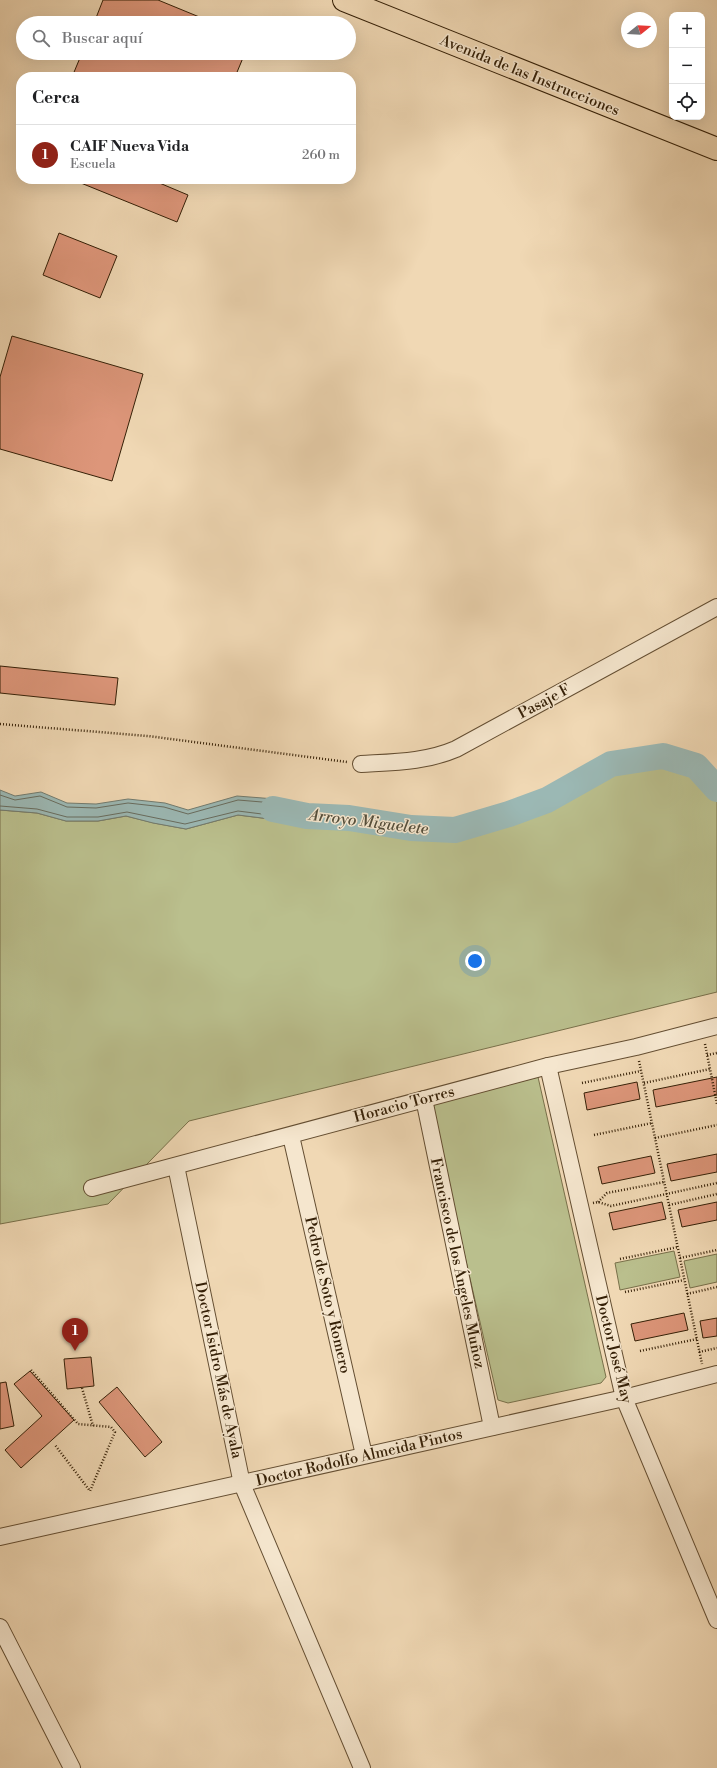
<!DOCTYPE html>
<html lang="es">
<head>
<meta charset="utf-8">
<style>
	body { margin:0; font-family:"Libre Bodoni",serif; background:#f2f2f2; color:#202124 }
	.controls { position:absolute; right:12px; top:12px; display:grid; overflow:hidden; border-radius:8px; box-shadow:0 4px 16px #0002 }
	.controls button { width:36px; height:36px; display:grid; place-items:center; padding:0; border:0; border-bottom:1px solid #e0e0e0; background:#fff; color:#202124; font:20px sans-serif }
	.compass { position:absolute; left:621px; top:12px; width:36px; height:36px; border-radius:50%; background:#fff; box-shadow:0 4px 16px #0002; rotate:72deg }
	.you { position:absolute; left:475px; top:961px; width:14px; height:14px; margin:-10px; border:3px solid #fff; border-radius:50%; background:#1a73e8; box-shadow:0 0 0 6px #1a73e833 }
	.badge { display:grid; place-items:center; width:26px; height:26px; border-radius:50%; background:#8f2418; color:#fff; font-size:13px; font-weight:700 }
	.pin { position:absolute; translate:-50% -33px; filter:drop-shadow(0 1px 2px #0008) }
	.pin::after { content:''; position:absolute; top:21px; width:14px; height:12px; background:inherit; clip-path:polygon(0 0,100% 0,50% 100%) }
	.list { margin:0; padding:0; list-style:none }
	h2 { display:flex; justify-content:space-between; align-items:center; height:52px; margin:0; padding:0 16px; font-size:17px }
	h2 small { font-size:13px; font-weight:400; color:#757577 }
	.list li { display:grid; grid-template-columns:26px 1fr auto; gap:12px; align-items:center; box-sizing:border-box; height:60px; padding:0 16px; border-top:1px solid #e0e0e0 }
	.list b { display:block; font-size:15px; white-space:nowrap }
	.list p { margin:0; font-size:13px; white-space:nowrap; color:#757577 }
	.list em { font-size:13px; font-style:normal; color:#757577 }
	.icon { flex:none; width:22px; height:22px; fill:none; stroke:currentColor; stroke-width:2; stroke-linecap:round; stroke-linejoin:round }
	.map { position:relative; flex:none; width:717px; height:1768px; overflow:hidden }
	.search { position:absolute; background:#fff; box-shadow:0 4px 16px #0002; left:16px; top:16px; width:340px; height:44px; display:flex; align-items:center; gap:10px; box-sizing:border-box; padding:0 14px; border-radius:22px; color:#757577; font-size:15px }
	.panel { position:absolute; background:#fff; box-shadow:0 4px 16px #0002; left:16px; top:72px; width:340px; height:112px; border-radius:16px }
	.map>svg:first-child { display:block }
</style>
</head>
<body>
<div class="map">
<svg width="717" height="1768" viewBox="0 0 717 1768">
	<rect width="100%" height="100%" fill="#f0d8b4"/>
	<filter id="stains"><feTurbulence type="fractalNoise" baseFrequency=".005" numOctaves="4"/><feColorMatrix values="0 0 0 0 .2 0 0 0 0 .09 0 0 0 0 .02 0 0 0 .5 -.17"/></filter>
	<radialGradient id="worn" r=".72"><stop offset=".6" stop-color="#630" stop-opacity="0"/><stop offset="1" stop-color="#630" stop-opacity=".3"/></radialGradient>
	<!-- green -->
	<g fill="#babf8d" stroke="#78704a">
		<polygon points="663,756 696,766 717,789 717,992 189,1121 108,1204 0,1224 0,810 37,813 66,821 98,821 126,816 154,823 186,829 238,815 286,821 307,816 349,818 411,828 455,830 509,814 547,800 611,764"/>
		<polygon points="538,1077 606,1377 601,1383 508,1403 498,1400 430,1105"/>
		<polygon points="674,1251 680,1277 620,1290 615,1263"/>
		<polygon points="717,1254 717,1282 690,1288 684,1261"/>
	</g>
	<!-- water -->
	<polygon fill="#9bb8b4" stroke="#727b6f" points="0,790 15,796 41,792 67,803 96,804 128,799 165,803 188,810 237,796 275,799 307,816 286,821 238,815 186,829 153,823 126,816 98,821 66,821 37,813 0,810"/>
	<g fill="none" stroke-linecap="round" stroke-linejoin="round">
		<!-- shore -->
		<polyline stroke="#686c5e" stroke-width="1" points="0,795 15,800 40,796 67,807 96,808 128,803 164,807 188,814 238,800 274,803 292,814 286,817 238,811 185,824 127,812 98,817 67,817 37,809 0,806"/>
		<!-- river -->
		<polyline stroke="#9bb8b4" stroke-width="26" points="273,809 307,816 349,818 411,828 455,830 509,814 547,800 611,764 663,756 696,766 717,789"/>
	</g>
	<!-- building -->
	<g fill="#dd967a" stroke="#352007">
		<polygon points="103,0 158,0 214,23 94,23"/>
		<polygon points="82,53 245,53 235,77 72,77"/>
		<polygon points="71,179 150,179 188,195 177,222"/>
		<polygon points="59,233 117,256 100,298 43,275"/>
		<polygon points="12,336 143,374 112,481 0,449 0,377"/>
		<polygon points="0,666 118,678 115,705 0,693"/>
		<polygon points="717,1077 717,1095 656,1107 653,1090"/>
		<polygon points="637,1082 640,1099 587,1110 584,1093"/>
		<polygon points="717,1154 717,1172 671,1181 667,1164"/>
		<polygon points="651,1156 655,1173 602,1184 598,1167"/>
		<polygon points="662,1202 666,1219 613,1230 609,1213"/>
		<polygon points="717,1202 717,1220 682,1227 678,1210"/>
		<polygon points="684,1313 688,1330 635,1341 631,1324"/>
		<polygon points="717,1318 717,1336 703,1338 700,1321"/>
		<polygon points="91,1357 94,1386 67,1389 64,1359"/>
		<polygon points="30,1371 74,1420 21,1468 5,1450 42,1416 14,1384"/>
		<polygon points="6,1382 14,1426 0,1429 0,1383"/>
		<polygon points="117,1387 162,1442 145,1457 99,1402"/>
	</g>
	<g fill="none" stroke-linecap="round" stroke-linejoin="round">
		<!-- street casing -->
		<g stroke="#644e32" stroke-width="18">
			<g id="street">
				<path d="M361,764C394,762 426,762 456,749L717,607"/>
				<polyline points="548,1066 624,1398 717,1620"/>
				<polyline points="424,1099 492,1427"/>
				<polyline points="291,1136 364,1455"/>
				<polyline points="176,1166 242,1484 362,1768"/>
				<polyline points="92,1188 548,1066 636,1047 717,1026"/>
				<polyline points="0,1537 624,1398 717,1374"/>
				<polyline points="0,1627 72,1768"/>
			</g>
		</g>
		<!-- primary casing -->
		<g stroke="#352007" stroke-width="24">
			<polyline id="primary" points="344,0 717,149"/>
		</g>
		<!-- path -->
		<g stroke="#352007" stroke-width="2.5" stroke-dasharray="1 2" stroke-linecap="butt">
			<polyline points="0,724 148,736 347,762"/>
			<polyline points="705,1044 717,1104"/>
			<polyline points="707,1055 717,1053"/>
			<polyline points="639,1061 702,1364"/>
			<polyline points="582,1083 641,1071"/>
			<polyline points="644,1083 710,1069"/>
			<polyline points="594,1135 652,1123"/>
			<polyline points="655,1138 717,1125"/>
			<polyline points="598,1202 607,1193 664,1182"/>
			<polyline points="593,1203 598,1202 611,1206 717,1183"/>
			<polyline points="669,1205 717,1194"/>
			<polyline points="680,1258 717,1250"/>
			<polyline points="620,1259 678,1247"/>
			<polyline points="625,1292 684,1280"/>
			<polyline points="687,1294 717,1287"/>
			<polyline points="640,1351 697,1339"/>
			<polyline points="699,1352 717,1348"/>
			<polyline points="31,1370 78,1424 111,1427 115,1432 90,1491 55,1445"/>
			<polyline points="82,1388 93,1426"/>
		</g>
		<!-- street -->
		<use href="#street" stroke="#f5e6ce" stroke-width="16"/>
		<!-- primary -->
		<use href="#primary" stroke="#f0d8b4" stroke-width="22"/>
	</g>
	<g text-anchor="middle" stroke-width="3" stroke-linejoin="round" paint-order="stroke">
		<!-- street labels -->
		<g font-size="15" fill="#352007" stroke="#f5e6ce">
			<text transform="translate(530 75) rotate(22)" y="5">Avenida de las Instrucciones</text>
			<text transform="translate(544 701) rotate(-28)" y="5">Pasaje F</text>
			<text transform="translate(404 1104) rotate(-15)" y="5">Horacio Torres</text>
			<text transform="translate(458 1263) rotate(78)" y="5">Francisco de los Ángeles Muñoz</text>
			<text transform="translate(328 1295) rotate(77)" y="5">Pedro de Soto y Romero</text>
			<text transform="translate(614 1349) rotate(76)" y="5">Doctor José May</text>
			<text transform="translate(219 1370) rotate(78)" y="5">Doctor Isidro Más de Ayala</text>
			<text transform="translate(359 1457) rotate(-13)" y="5">Doctor Rodolfo Almeida Pintos</text>
		</g>
		<!-- water labels -->
		<g font-size="16" font-style="italic" fill="#544e3b" stroke="#f5e6ce">
			<text transform="translate(369 821) rotate(7)" y="6">Arroyo Miguelete</text>
		</g>
	</g>
	<rect width="100%" height="100%" filter="url(#stains)"/>
	<rect width="100%" height="100%" fill="url(#worn)"/>
</svg>
<div class="controls">
<button>+</button>
<button>−</button>
<button><svg class="icon" aria-label="locate" viewBox="0 0 24 24"><circle cx="12" cy="12" r="6"/><path d="M12 2v4M12 18v4M2 12h4M18 12h4"/></svg></button>
</div>
<svg class="compass" viewBox="-18 -18 36 36"><path d="M0-13l5 13h-10z" fill="#e53935"/><path d="M0 13l5-13h-10z" fill="#757577"/></svg>
<div class="you"></div>
<div class="pin badge" style="left:75px;top:1351px">1</div>
<div class="search"><svg class="icon" aria-label="search" viewBox="0 0 24 24"><circle cx="10" cy="10" r="6"/><path d="M15 15l6 6"/></svg>Buscar aquí</div>
<section class="panel">
<h2>Cerca<small></small></h2>
<ul class="list">
<li><span class="badge">1</span><div><b>CAIF Nueva Vida</b><p>Escuela</p></div><em>260 m</em></li>
</ul>
</section>
</div>
</body>
</html>
